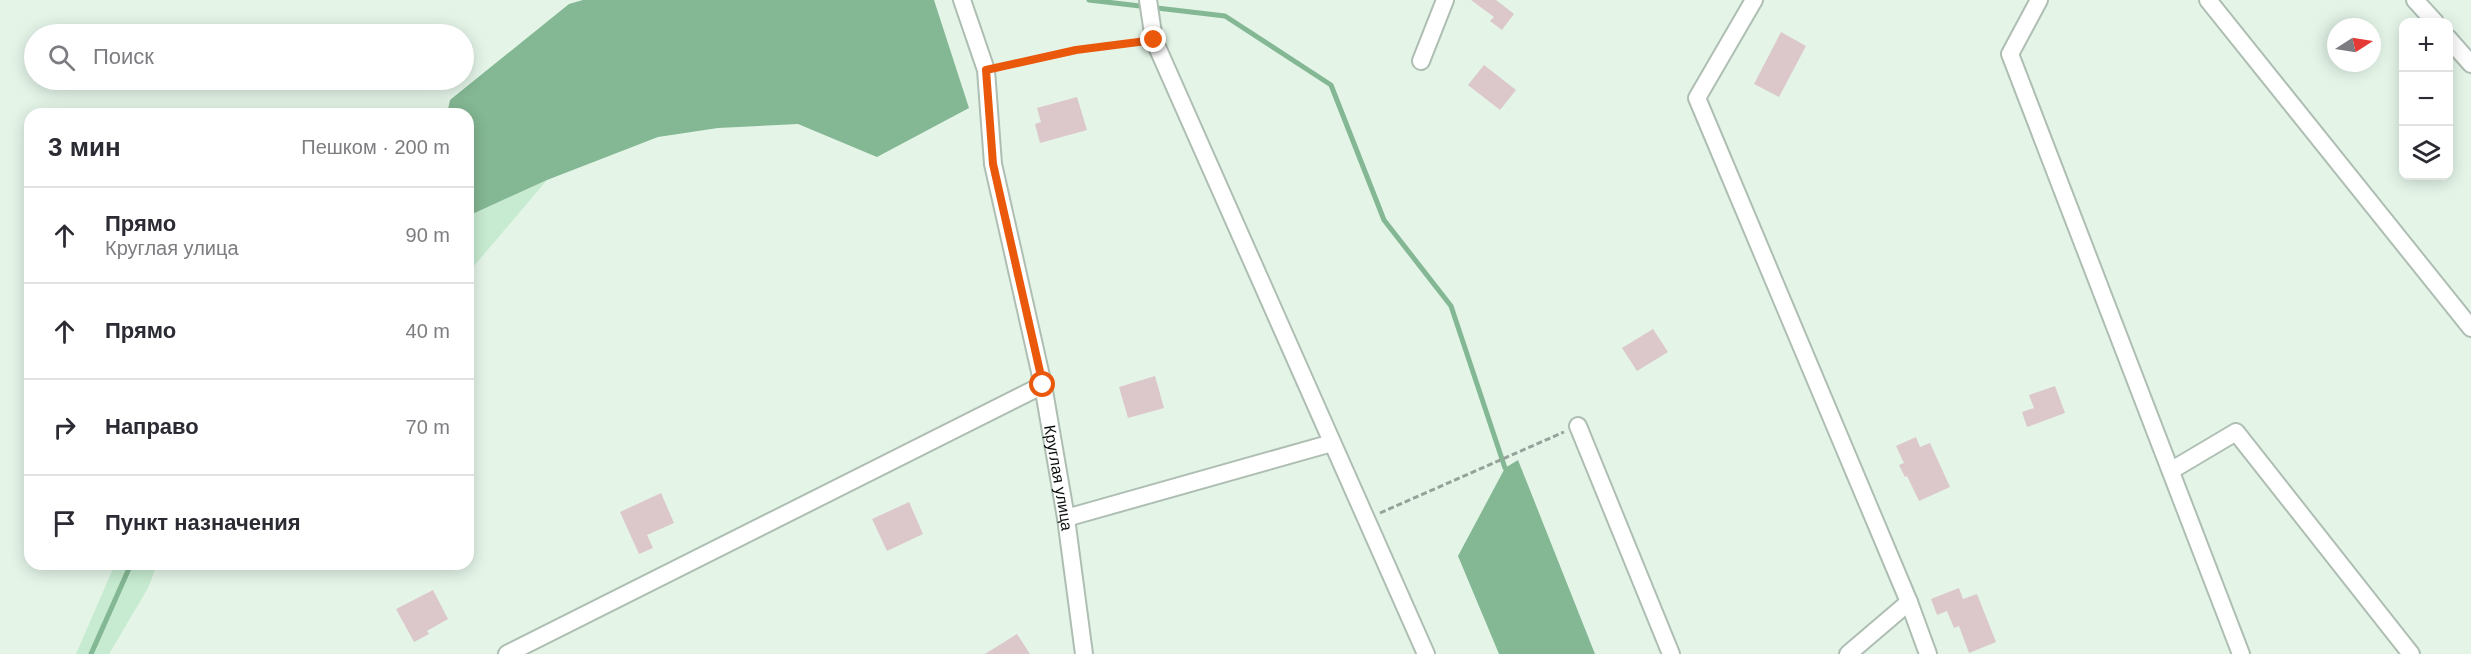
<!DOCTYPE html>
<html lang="ru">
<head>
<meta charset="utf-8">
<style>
	body { margin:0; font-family:Arial,sans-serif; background:#f7f7f7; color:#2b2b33 }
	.controls { position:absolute; right:18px; top:18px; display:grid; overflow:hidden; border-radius:12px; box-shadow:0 3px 15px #0003 }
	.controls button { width:54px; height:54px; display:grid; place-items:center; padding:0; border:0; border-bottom:2px solid #e1e1e2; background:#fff; color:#2b2b33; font:30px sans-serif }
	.compass { position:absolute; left:2327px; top:18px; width:54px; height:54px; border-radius:50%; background:#fff; box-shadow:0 3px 15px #0003; rotate:78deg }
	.stop { position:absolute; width:18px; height:18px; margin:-14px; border:4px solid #ea580c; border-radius:50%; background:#fff }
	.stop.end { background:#ea580c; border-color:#fff; box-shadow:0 2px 6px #0008 }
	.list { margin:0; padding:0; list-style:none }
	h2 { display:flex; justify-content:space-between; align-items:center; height:78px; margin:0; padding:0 24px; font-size:26px }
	h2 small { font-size:20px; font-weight:400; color:#7c7c81 }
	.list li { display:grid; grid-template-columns:39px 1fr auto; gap:18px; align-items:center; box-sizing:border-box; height:96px; padding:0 24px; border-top:2px solid #e1e1e2 }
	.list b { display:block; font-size:22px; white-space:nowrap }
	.list p { margin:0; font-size:20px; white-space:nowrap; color:#7c7c81 }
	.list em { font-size:20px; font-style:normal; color:#7c7c81 }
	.icon { flex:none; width:33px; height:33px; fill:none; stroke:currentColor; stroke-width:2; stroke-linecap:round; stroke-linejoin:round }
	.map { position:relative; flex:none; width:2471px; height:654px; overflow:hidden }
	.search { position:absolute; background:#fff; box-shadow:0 3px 15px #0003; left:24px; top:24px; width:450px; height:66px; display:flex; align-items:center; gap:15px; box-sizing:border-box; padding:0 21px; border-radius:33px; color:#7c7c81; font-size:22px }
	.panel { position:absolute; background:#fff; box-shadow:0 3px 15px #0003; left:24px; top:108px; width:450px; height:462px; border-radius:18px }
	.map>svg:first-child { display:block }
</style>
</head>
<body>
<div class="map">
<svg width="2471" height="654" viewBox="0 0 2471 654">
	<rect width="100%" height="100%" fill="#e4f5e8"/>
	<!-- green -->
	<g fill="#c6ebd0">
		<polygon points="547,180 468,273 468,216"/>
		<polygon points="115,564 157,564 148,588 109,654 76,654"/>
	</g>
	<!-- water -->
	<g fill="#84b793">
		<polygon points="583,0 934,0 969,108 877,157 798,124 718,128 658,137 547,180 468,216 468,114 447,114 450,100 569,4"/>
		<polygon points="1518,460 1595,654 1499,654 1458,556 1505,468"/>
	</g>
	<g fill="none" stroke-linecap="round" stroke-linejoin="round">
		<!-- stream -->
		<g stroke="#84b793" stroke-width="5">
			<polyline points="1089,0 1225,16 1331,85 1384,220 1451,306 1505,468"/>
			<polyline points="91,654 131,564"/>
		</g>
	</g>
	<!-- building -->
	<g fill="#dcc7cb">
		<polygon points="1471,0 1496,0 1514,14 1502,30 1490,21 1494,17"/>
		<polygon points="1781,32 1806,46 1779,97 1754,84"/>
		<polygon points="1484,65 1516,90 1500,110 1468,85"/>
		<polygon points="1077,97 1087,130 1040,143 1035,124 1041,122 1037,108"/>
		<polygon points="1653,329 1668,352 1637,371 1622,348"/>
		<polygon points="1155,376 1164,408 1128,418 1119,387"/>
		<polygon points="2055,386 2065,413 2027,427 2022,412 2034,408 2029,395"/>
		<polygon points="1916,437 1920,447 1930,443 1950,487 1919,501 1907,476 1905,477 1899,465 1904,463 1896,446"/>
		<polygon points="661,493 674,523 647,535 653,548 639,554 620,512"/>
		<polygon points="909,502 923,534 887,551 872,519"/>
		<polygon points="1959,588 1963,599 1977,594 1996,642 1969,653 1959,626 1954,628 1947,611 1937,615 1931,599"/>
		<polygon points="433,590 448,619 427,631 429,634 414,642 396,609"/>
		<polygon points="1017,634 1030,654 985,654"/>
	</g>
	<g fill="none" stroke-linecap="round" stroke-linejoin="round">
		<!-- minor casing -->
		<g stroke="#aebeb2" stroke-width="20">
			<g id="minor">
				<path id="s1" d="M962,0L986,70L993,164L1043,385L1066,518L1084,654"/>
				<polyline points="1148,0 1154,40 1426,654"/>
				<polyline points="1754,0 1697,98 1909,602 1928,654"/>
				<polyline points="2039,0 2010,54 2241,654"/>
				<polyline points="2208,0 2471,328"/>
				<polyline points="2415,0 2435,22"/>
				<polyline points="2448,38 2471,64"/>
				<polyline points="1421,61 1445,0"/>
				<polyline points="1578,426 1671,654"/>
				<polyline points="2172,470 2236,432 2411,654"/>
				<polyline points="1066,518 1332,443"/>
				<polyline points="507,654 1043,385"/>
				<polyline points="1848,654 1909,602"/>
			</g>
		</g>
		<!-- path -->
		<g stroke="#96a299" stroke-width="3" stroke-dasharray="6 3" stroke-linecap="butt">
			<polyline points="1002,67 1076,50 1137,42"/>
			<polyline points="1380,513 1564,432"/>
		</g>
		<!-- minor -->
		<use href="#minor" stroke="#fff" stroke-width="16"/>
	</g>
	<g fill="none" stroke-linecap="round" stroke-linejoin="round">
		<!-- route -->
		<polyline stroke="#ea580c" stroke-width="8" points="1043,385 993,164 986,70 1076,50 1154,40"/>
	</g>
	<g text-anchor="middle" stroke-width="6" stroke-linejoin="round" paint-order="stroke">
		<!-- street labels -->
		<g font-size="16" fill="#0a0f0b" stroke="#fff">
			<text dy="6" stroke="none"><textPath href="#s1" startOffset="489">Круглая улица</textPath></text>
		</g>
	</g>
</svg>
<div class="controls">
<button>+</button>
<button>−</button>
<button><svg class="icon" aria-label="layers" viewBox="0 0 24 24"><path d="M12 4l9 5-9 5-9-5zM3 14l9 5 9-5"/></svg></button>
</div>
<svg class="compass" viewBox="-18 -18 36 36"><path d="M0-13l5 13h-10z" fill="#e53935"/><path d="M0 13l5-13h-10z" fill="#7c7c81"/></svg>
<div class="stop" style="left:1043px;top:385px"></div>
<div class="stop end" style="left:1154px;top:40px"></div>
<div class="search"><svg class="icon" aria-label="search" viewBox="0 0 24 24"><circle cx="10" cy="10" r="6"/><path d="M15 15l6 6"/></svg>Поиск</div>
<section class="panel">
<h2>3 мин<small>Пешком · 200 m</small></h2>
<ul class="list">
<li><svg class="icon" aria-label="ahead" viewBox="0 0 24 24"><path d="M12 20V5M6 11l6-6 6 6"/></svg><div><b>Прямо</b><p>Круглая улица</p></div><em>90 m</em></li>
<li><svg class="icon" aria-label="ahead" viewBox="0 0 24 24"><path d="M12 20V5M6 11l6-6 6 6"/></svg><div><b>Прямо</b></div><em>40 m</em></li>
<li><svg class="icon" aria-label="right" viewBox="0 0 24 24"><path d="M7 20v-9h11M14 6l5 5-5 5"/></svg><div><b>Направо</b></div><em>70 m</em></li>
<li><svg class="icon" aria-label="arrive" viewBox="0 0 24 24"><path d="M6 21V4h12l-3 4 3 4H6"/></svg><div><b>Пункт назначения</b></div></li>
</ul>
</section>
</div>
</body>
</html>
